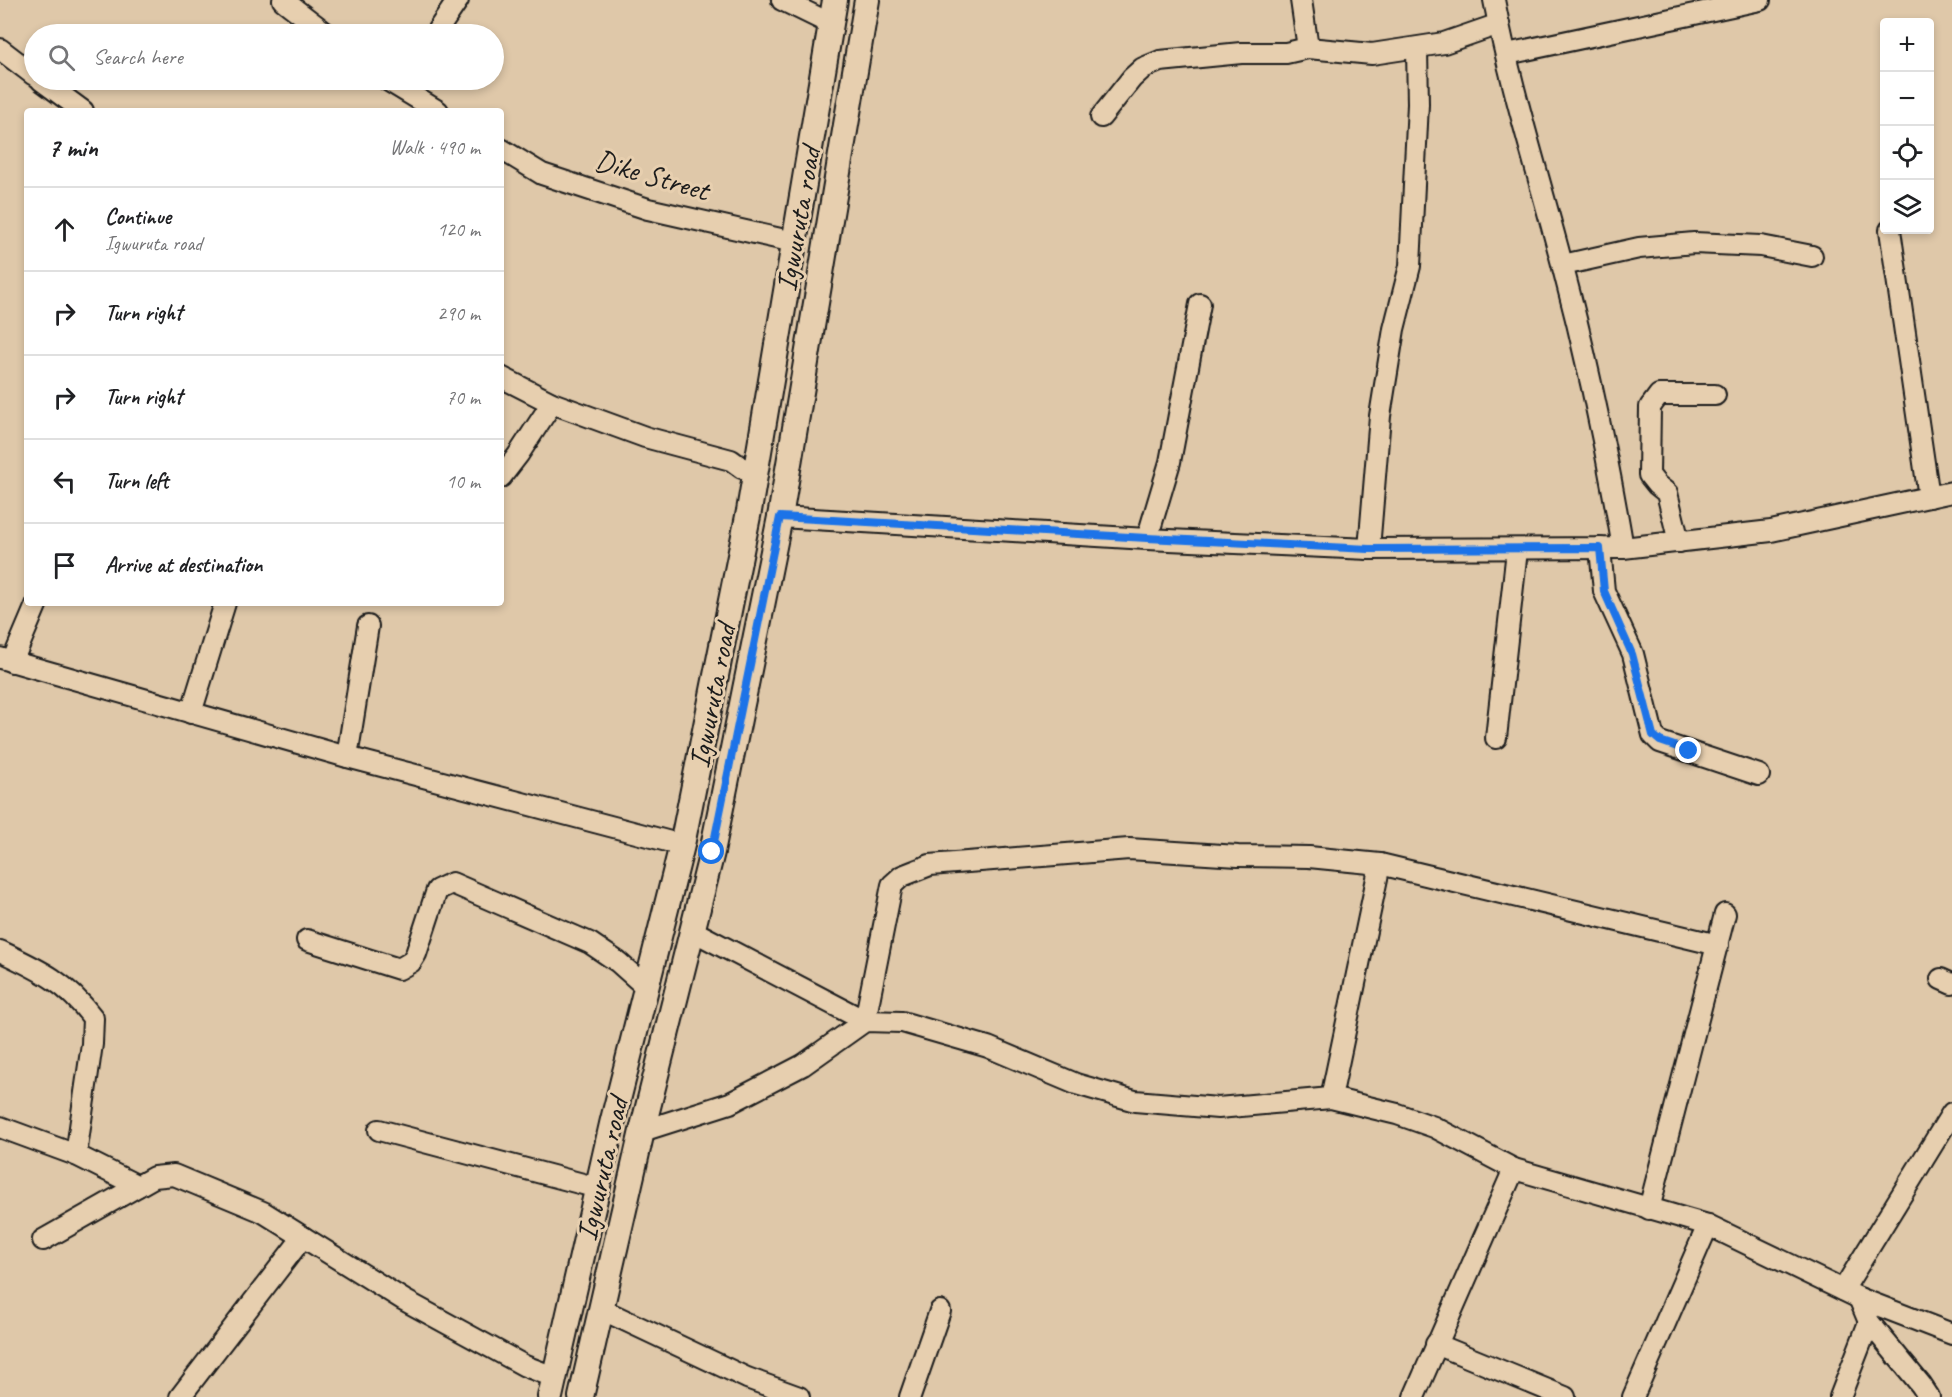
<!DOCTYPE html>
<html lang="en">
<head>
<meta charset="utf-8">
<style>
	body { margin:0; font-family:Caveat,sans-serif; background:#f6f6f6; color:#202124 }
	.controls { position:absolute; right:18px; top:18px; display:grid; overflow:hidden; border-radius:6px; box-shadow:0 3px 9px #0003 }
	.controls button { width:54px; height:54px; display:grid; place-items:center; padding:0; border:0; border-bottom:2px solid #e0e0e0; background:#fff; color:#202124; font:30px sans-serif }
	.stop { position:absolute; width:18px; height:18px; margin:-14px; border:4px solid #1a73e8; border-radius:50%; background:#fff }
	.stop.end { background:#1a73e8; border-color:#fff; box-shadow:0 2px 6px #0008 }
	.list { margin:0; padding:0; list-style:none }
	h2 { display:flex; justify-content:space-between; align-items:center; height:78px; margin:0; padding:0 24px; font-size:26px }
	h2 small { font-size:20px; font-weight:400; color:#757577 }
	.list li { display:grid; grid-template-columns:39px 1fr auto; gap:18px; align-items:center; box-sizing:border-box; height:84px; padding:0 24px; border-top:2px solid #e0e0e0 }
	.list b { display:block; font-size:22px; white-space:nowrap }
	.list p { margin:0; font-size:20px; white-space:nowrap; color:#757577 }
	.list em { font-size:20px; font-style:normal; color:#757577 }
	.icon { flex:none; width:33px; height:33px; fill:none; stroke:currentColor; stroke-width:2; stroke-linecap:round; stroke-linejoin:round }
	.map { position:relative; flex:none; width:1952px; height:1397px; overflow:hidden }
	.search { position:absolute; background:#fff; box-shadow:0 3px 9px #0003; left:24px; top:24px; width:480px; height:66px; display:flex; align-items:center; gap:15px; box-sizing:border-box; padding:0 21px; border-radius:33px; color:#757577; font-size:22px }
	.panel { position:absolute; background:#fff; box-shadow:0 3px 9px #0003; left:24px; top:108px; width:480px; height:498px; border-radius:6px }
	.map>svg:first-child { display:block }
</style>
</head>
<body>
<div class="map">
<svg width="1952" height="1397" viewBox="0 0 1952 1397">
	<rect width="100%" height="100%" fill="#dfc8a9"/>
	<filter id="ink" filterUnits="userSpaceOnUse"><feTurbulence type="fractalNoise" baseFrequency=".0167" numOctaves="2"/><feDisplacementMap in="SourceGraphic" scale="12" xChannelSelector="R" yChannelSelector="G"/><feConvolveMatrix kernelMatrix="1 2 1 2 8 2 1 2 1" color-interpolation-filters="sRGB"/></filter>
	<g filter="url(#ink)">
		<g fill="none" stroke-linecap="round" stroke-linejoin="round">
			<!-- minor casing -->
			<g stroke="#1c1c1c" stroke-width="24">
				<g id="minor">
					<polyline points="283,0 327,34"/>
					<polyline points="782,0 831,24"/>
					<polyline points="1301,0 1308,48"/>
					<path d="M1494,0C1511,89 1539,176 1562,264C1587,358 1607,453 1623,548"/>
					<polyline points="435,34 458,0"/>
					<polyline points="0,49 34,75"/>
					<polyline points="1507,54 1760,0"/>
					<polyline points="41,80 83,111"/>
					<polyline points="387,80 438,111"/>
					<polyline points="1101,117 1132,78 1143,68 1160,61 1241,53 1286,53 1308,48 1372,54 1444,43 1499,24"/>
					<polyline points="501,149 542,174 648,209 794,242"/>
					<polyline points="1890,230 1929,497"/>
					<polyline points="1563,265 1639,248 1694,243 1761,246 1812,256"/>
					<polyline points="501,377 552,403 645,437 731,460 742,468 756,472"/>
					<polyline points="501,477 518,455 552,403"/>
					<polyline points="780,517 1147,539 1369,549 1623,548 1771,531 1952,492"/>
					<polyline points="1147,539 1170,462 1200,304"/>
					<polyline points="1679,542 1667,493 1657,485 1649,475 1650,407 1659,395 1715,395"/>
					<polyline points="1600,548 1604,591 1633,654 1653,735 1660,742 1759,775"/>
					<polyline points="1369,549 1380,416 1394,329 1410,266 1418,104 1417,49"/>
					<polyline points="0,658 347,757 682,845"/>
					<polyline points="12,662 37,603"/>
					<polyline points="191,713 225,603"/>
					<polyline points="1496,738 1517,550"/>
					<polyline points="347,757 368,626"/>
					<polyline points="693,931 865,1021 892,885 902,876 930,865 1129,849 1238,856 1309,857 1380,864 1718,945"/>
					<polyline points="307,940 399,969 411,962 416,954 437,890 452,883 590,943 618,962 646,987"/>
					<path d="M0,951C40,970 65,981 93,1018L92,1044L76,1155L138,1186"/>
					<polyline points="1941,979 1952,984"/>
					<polyline points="1331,1098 1380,864"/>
					<polyline points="0,1127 76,1155"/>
					<polyline points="379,1130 598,1188"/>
					<polyline points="642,1131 730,1103 803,1065 865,1021 902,1022 988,1047 1076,1084 1135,1101 1218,1108 1331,1098 1397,1114 1434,1127 1514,1169 1708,1225 1859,1298 1952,1334"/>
					<polyline points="1649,1209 1725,914"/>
					<polyline points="43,1240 154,1177 174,1175 263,1212 404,1300 525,1366 554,1377"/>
					<polyline points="1843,1290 1952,1113"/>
					<polyline points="1859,1298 1869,1322 1921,1385 1929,1397"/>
					<polyline points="603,1310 747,1378 799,1397"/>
					<polyline points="1436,1344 1565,1397"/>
					<polyline points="180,1397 303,1237"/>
					<polyline points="910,1397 940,1311"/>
					<polyline points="1414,1397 1514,1169"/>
					<polyline points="1633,1397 1708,1225"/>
					<polyline points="1840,1397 1869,1322"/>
				</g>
			</g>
			<!-- major casing -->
			<g stroke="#1c1c1c" stroke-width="28">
				<g id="major">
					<polyline points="550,1397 612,1124 682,845 749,511 835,0"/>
					<polyline points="581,1397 642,1131 712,852 780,517 867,0"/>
				</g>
			</g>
			<!-- minor -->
			<use href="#minor" stroke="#e7cfaf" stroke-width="20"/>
			<!-- major -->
			<use href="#major" stroke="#e7cfaf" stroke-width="24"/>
		</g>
	</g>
	<g fill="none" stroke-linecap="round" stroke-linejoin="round" filter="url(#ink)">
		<!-- route -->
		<polyline stroke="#1a73e8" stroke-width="8" points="712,852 780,517 1147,538 1369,549 1600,548 1604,591 1632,654 1653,735 1660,741 1689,751"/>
	</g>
	<g text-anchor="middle" stroke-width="6" stroke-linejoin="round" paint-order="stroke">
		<!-- street labels -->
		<g font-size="30" fill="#1c1c1c" stroke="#e7cfaf">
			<text transform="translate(652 175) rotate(16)" y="10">Dike Street</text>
			<text transform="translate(798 219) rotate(-80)" y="10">Igwuruta road</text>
			<text transform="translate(712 696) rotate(-79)" y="10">Igwuruta road</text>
			<text transform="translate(602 1169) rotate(-77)" y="10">Igwuruta road</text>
		</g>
	</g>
</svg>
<div class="controls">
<button>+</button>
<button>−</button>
<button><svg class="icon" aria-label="locate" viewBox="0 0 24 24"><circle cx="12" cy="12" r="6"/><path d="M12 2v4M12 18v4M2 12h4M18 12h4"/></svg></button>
<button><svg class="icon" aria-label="layers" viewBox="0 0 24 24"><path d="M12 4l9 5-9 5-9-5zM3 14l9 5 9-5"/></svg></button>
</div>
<div class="stop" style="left:712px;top:852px"></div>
<div class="stop end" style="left:1689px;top:751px"></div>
<div class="search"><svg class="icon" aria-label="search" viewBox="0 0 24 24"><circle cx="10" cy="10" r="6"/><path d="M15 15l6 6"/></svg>Search here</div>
<section class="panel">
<h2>7 min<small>Walk · 490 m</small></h2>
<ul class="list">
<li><svg class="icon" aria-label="ahead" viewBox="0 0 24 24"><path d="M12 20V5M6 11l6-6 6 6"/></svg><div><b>Continue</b><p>Igwuruta road</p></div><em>120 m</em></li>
<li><svg class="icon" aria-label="right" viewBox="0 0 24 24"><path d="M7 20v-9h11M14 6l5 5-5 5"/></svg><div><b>Turn right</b></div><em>290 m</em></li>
<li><svg class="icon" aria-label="right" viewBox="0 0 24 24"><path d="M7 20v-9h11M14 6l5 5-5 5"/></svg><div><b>Turn right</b></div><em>70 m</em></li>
<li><svg class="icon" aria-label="left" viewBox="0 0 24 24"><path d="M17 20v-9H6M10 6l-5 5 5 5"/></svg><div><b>Turn left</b></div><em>10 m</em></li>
<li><svg class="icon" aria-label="arrive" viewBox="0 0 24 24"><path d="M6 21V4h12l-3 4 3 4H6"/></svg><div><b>Arrive at destination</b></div></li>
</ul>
</section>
</div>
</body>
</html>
